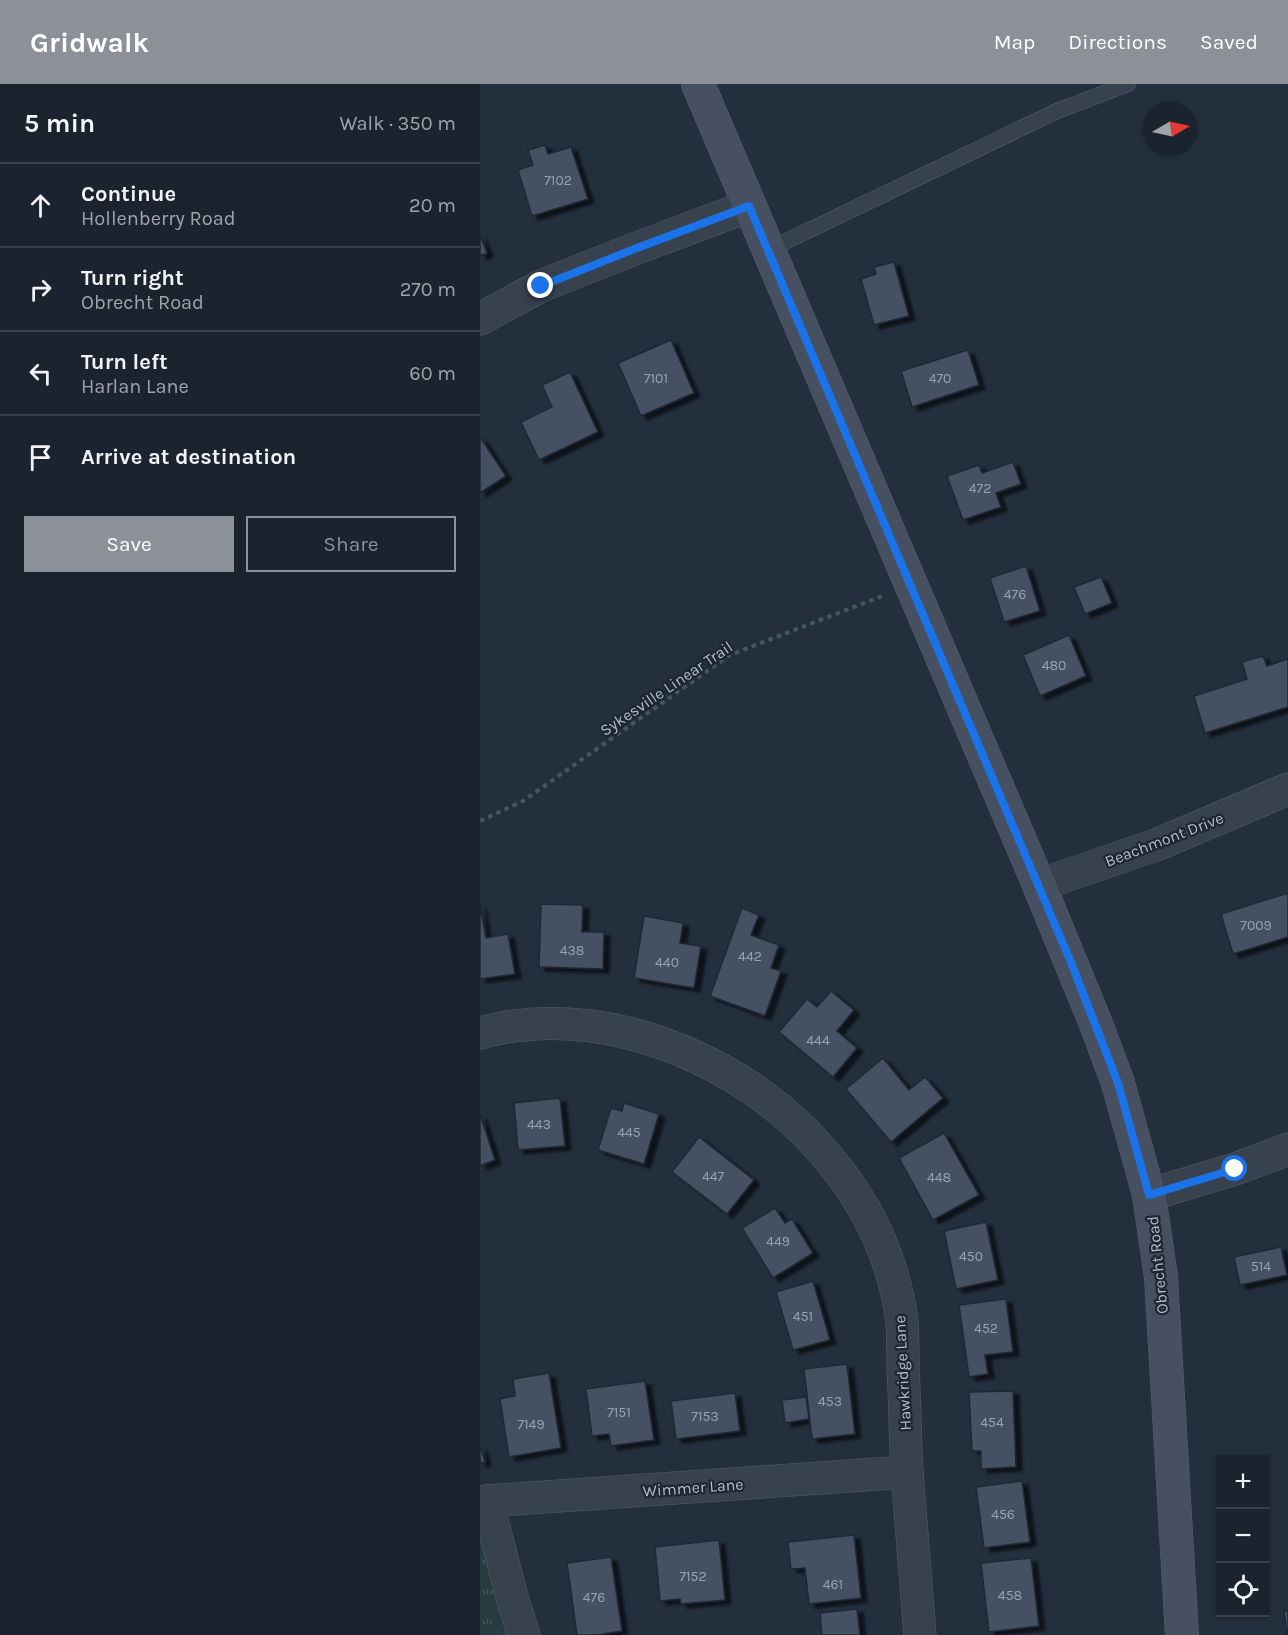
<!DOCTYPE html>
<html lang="en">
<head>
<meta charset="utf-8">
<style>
	body { margin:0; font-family:Karla,sans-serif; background:#282f3a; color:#f1f3f6 }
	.controls { position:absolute; right:18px; bottom:18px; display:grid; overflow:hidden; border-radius:0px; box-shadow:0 2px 4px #0004 }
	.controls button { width:54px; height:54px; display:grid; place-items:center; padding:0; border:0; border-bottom:2px solid #39404a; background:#1b232e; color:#f1f3f6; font:30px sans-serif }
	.compass { position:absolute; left:664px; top:18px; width:54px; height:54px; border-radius:50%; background:#1b232e; box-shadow:0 2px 4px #0004; rotate:81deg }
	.stop { position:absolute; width:18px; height:18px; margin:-14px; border:4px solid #1a73e8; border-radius:50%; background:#fff }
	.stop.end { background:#1a73e8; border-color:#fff; box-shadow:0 2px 6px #0008 }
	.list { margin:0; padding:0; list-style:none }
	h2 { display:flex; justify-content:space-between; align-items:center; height:78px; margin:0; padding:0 24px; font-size:26px }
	h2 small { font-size:20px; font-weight:400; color:#a0a4aa }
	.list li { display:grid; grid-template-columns:39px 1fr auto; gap:18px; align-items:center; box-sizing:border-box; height:84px; padding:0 24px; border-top:2px solid #39404a }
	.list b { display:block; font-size:22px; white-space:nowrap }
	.list p { margin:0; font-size:20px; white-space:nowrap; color:#a0a4aa }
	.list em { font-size:20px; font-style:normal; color:#a0a4aa }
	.actions { display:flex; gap:12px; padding:18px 24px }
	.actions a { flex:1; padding:14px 0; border:2px solid #8c9099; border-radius:0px; text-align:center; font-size:21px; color:#8c9099 }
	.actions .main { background:#8c9099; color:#fff }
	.icon { flex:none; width:33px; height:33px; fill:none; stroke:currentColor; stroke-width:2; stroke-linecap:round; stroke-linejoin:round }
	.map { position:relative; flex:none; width:808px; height:1551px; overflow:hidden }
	header { display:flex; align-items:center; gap:36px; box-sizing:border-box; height:84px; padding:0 30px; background:#8c9099; color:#fff }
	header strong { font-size:28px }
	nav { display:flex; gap:33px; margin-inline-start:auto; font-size:21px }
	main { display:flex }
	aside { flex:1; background:#1b232e }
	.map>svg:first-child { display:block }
</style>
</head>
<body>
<header>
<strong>Gridwalk</strong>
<nav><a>Map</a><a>Directions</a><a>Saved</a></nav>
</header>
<main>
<aside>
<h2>5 min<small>Walk · 350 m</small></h2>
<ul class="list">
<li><svg class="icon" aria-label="ahead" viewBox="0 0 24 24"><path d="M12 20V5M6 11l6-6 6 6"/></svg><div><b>Continue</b><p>Hollenberry Road</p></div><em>20 m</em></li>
<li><svg class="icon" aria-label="right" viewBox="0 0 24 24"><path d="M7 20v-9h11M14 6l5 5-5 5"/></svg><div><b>Turn right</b><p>Obrecht Road</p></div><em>270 m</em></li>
<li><svg class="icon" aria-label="left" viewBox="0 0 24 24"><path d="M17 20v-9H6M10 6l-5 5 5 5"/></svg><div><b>Turn left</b><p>Harlan Lane</p></div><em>60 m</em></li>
<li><svg class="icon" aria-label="arrive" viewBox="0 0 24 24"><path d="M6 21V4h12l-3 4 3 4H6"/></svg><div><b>Arrive at destination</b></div></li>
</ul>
<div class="actions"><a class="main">Save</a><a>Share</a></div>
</aside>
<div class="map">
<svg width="808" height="1551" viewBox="0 0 808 1551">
	<defs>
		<pattern id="park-tufts" width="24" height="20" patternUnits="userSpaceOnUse" patternTransform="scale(1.5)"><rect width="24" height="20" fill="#263c3f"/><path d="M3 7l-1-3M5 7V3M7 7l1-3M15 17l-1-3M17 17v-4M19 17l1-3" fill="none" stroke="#435659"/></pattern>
		<filter id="shadow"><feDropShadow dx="6" dy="4" stdDeviation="1.5" flood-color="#0009"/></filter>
	</defs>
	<rect width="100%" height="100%" fill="#242f3e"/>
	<!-- park -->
	<polygon fill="url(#park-tufts)" points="0,1420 40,1551 0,1551"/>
	<!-- building -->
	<g fill="#455162" stroke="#1f2835" stroke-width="1.5" filter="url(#shadow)">
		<polygon points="65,61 68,70 91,63 108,115 52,132 38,86 53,81 48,66"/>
		<polygon points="0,151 7,169 0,172"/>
		<polygon points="414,178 429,232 394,241 381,195 396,190 394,183"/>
		<polygon points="191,256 214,309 161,332 138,279"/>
		<polygon points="488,266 499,301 432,323 421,287"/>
		<polygon points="90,288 118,348 59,376 41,338 72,323 62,301"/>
		<polygon points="0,353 26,392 0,409"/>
		<polygon points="533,378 541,400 516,409 521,423 483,436 467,392 499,381 502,389"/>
		<polygon points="546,482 560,527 524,538 510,494"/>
		<polygon points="621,493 632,519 605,530 594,503"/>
		<polygon points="589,551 606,592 560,612 543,571"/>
		<polygon points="783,572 787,582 808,575 808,623 725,649 714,612 767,595 762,578"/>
		<polygon points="808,809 808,853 753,870 741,830"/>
		<polygon points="61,820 103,821 102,848 124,848 123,885 59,883"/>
		<polygon points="0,821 6,854 28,850 35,890 0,895"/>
		<polygon points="262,824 279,831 271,851 299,861 291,884 301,887 285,932 230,912"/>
		<polygon points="164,832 203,839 200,859 221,862 214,904 154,894"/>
		<polygon points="351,907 374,926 357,947 377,964 353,993 299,948 327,915 337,923"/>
		<polygon points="403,974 429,1006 445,993 463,1014 411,1058 366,1005"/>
		<polygon points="80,1014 85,1062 38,1066 34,1019"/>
		<polygon points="144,1019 179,1030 164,1080 118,1066 131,1024 142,1027"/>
		<polygon points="0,1030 15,1076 0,1082"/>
		<polygon points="464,1049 499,1111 453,1136 419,1074"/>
		<polygon points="219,1053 274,1096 247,1130 192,1088"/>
		<polygon points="295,1124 305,1139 312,1135 333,1169 293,1194 262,1144"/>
		<polygon points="506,1138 518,1196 476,1205 464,1147"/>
		<polygon points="801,1163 807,1191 760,1201 754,1173"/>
		<polygon points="333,1197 350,1256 313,1266 296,1208"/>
		<polygon points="526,1215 533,1268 505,1271 508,1290 489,1293 479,1221"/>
		<polygon points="367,1280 375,1350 332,1355 324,1285"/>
		<polygon points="69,1289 81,1364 29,1373 20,1315 35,1312 33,1295"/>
		<polygon points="165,1297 174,1356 131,1362 129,1350 112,1352 106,1305"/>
		<polygon points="533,1307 536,1383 501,1385 501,1367 492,1367 489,1308"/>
		<polygon points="255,1309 260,1347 196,1355 191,1317"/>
		<polygon points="326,1313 329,1335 305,1339 302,1316"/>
		<polygon points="0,1361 5,1378 0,1379"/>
		<polygon points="542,1397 550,1458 504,1464 496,1403"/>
		<polygon points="374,1451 381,1514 329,1520 325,1484 311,1485 308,1458"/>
		<polygon points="239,1456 245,1516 201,1520 200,1515 180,1517 175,1463"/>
		<polygon points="131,1473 142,1547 117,1551 97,1551 87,1479"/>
		<polygon points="551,1474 559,1542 509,1548 501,1479"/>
		<polygon points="377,1525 380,1551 342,1551 340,1529"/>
		<polygon points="804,1527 808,1527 808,1551 807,1551"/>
	</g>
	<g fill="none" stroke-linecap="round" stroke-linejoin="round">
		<!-- lane casing -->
		<g stroke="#565f6c" stroke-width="16">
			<polyline id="lane" points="288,166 577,27 648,0"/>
		</g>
		<!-- street casing -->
		<g stroke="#565f6c" stroke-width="33">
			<g id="street">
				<polyline points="0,235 61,202 157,164 269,122"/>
				<polyline points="559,801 676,761 808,705"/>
				<path d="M0,949C72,929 149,942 216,973C322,1022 407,1120 422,1238C423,1253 423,1268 423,1283C425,1318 425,1353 427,1388C431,1442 436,1497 440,1551"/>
				<polyline points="669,1111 755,1085 808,1065"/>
				<polyline points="7,1417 32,1513 44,1551"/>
				<polyline points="0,1420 7,1417 427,1388"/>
			</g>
		</g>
		<!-- secondary casing -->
		<g stroke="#565f6c" stroke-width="34">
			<polyline id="secondary" points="218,0 559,801 616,940 638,999 669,1111 681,1193 702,1551"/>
		</g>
		<!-- path -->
		<polyline stroke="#44595c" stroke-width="4" stroke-dasharray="4.5 4.5" stroke-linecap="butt" points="0,737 43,717 250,571 405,511"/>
		<!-- lane -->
		<use href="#lane" stroke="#38414e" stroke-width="15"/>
		<!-- street -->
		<use href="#street" stroke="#38414e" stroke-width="32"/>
		<!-- secondary -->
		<use href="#secondary" stroke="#465061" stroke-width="33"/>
	</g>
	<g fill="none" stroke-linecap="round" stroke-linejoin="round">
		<!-- route -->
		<polyline stroke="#1a73e8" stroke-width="8" points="61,202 157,164 269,122 590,876 638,999 669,1111 755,1085"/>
	</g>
	<g text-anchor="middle" stroke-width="4.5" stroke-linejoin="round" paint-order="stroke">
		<!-- number labels -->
		<g font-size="14" fill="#98a1af">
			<text x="78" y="101">7102</text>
			<text x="176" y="299">7101</text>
			<text x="460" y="299">470</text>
			<text x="500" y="409">472</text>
			<text x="535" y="515">476</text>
			<text x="574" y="586">480</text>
			<text x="776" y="846">7009</text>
			<text x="92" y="871">438</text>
			<text x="270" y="877">442</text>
			<text x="187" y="883">440</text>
			<text x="338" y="961">444</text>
			<text x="59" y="1045">443</text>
			<text x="149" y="1053">445</text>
			<text x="233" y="1097">447</text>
			<text x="459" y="1098">448</text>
			<text x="298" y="1162">449</text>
			<text x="491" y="1177">450</text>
			<text x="781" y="1187">514</text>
			<text x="323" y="1237">451</text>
			<text x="506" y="1249">452</text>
			<text x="350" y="1322">453</text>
			<text x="139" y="1333">7151</text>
			<text x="225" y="1337">7153</text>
			<text x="512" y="1343">454</text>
			<text x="51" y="1345">7149</text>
			<text x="523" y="1435">456</text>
			<text x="213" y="1497">7152</text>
			<text x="353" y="1505">461</text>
			<text x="530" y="1516">458</text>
			<text x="114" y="1518">476</text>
		</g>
		<!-- street labels -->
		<g font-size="16" fill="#b4bcc9" stroke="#1d2633">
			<text transform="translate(186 604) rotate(-34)" y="6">Sykesville Linear Trail</text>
			<text transform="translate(684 755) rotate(-21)" y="6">Beachmont Drive</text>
			<text transform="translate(677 1181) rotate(-96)" y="6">Obrecht Road</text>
			<text transform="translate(422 1289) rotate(-93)" y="6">Hawkridge Lane</text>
			<text transform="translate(213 1403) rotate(-4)" y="6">Wimmer Lane</text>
		</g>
	</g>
</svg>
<div class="controls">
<button>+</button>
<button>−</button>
<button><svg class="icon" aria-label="locate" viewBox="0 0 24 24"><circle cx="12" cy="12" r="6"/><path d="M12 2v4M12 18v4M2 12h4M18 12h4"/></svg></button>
</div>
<svg class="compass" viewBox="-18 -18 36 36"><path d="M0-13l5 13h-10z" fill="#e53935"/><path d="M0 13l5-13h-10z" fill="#a0a4aa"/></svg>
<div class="stop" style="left:755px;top:1085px"></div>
<div class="stop end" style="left:61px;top:202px"></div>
</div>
</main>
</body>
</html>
